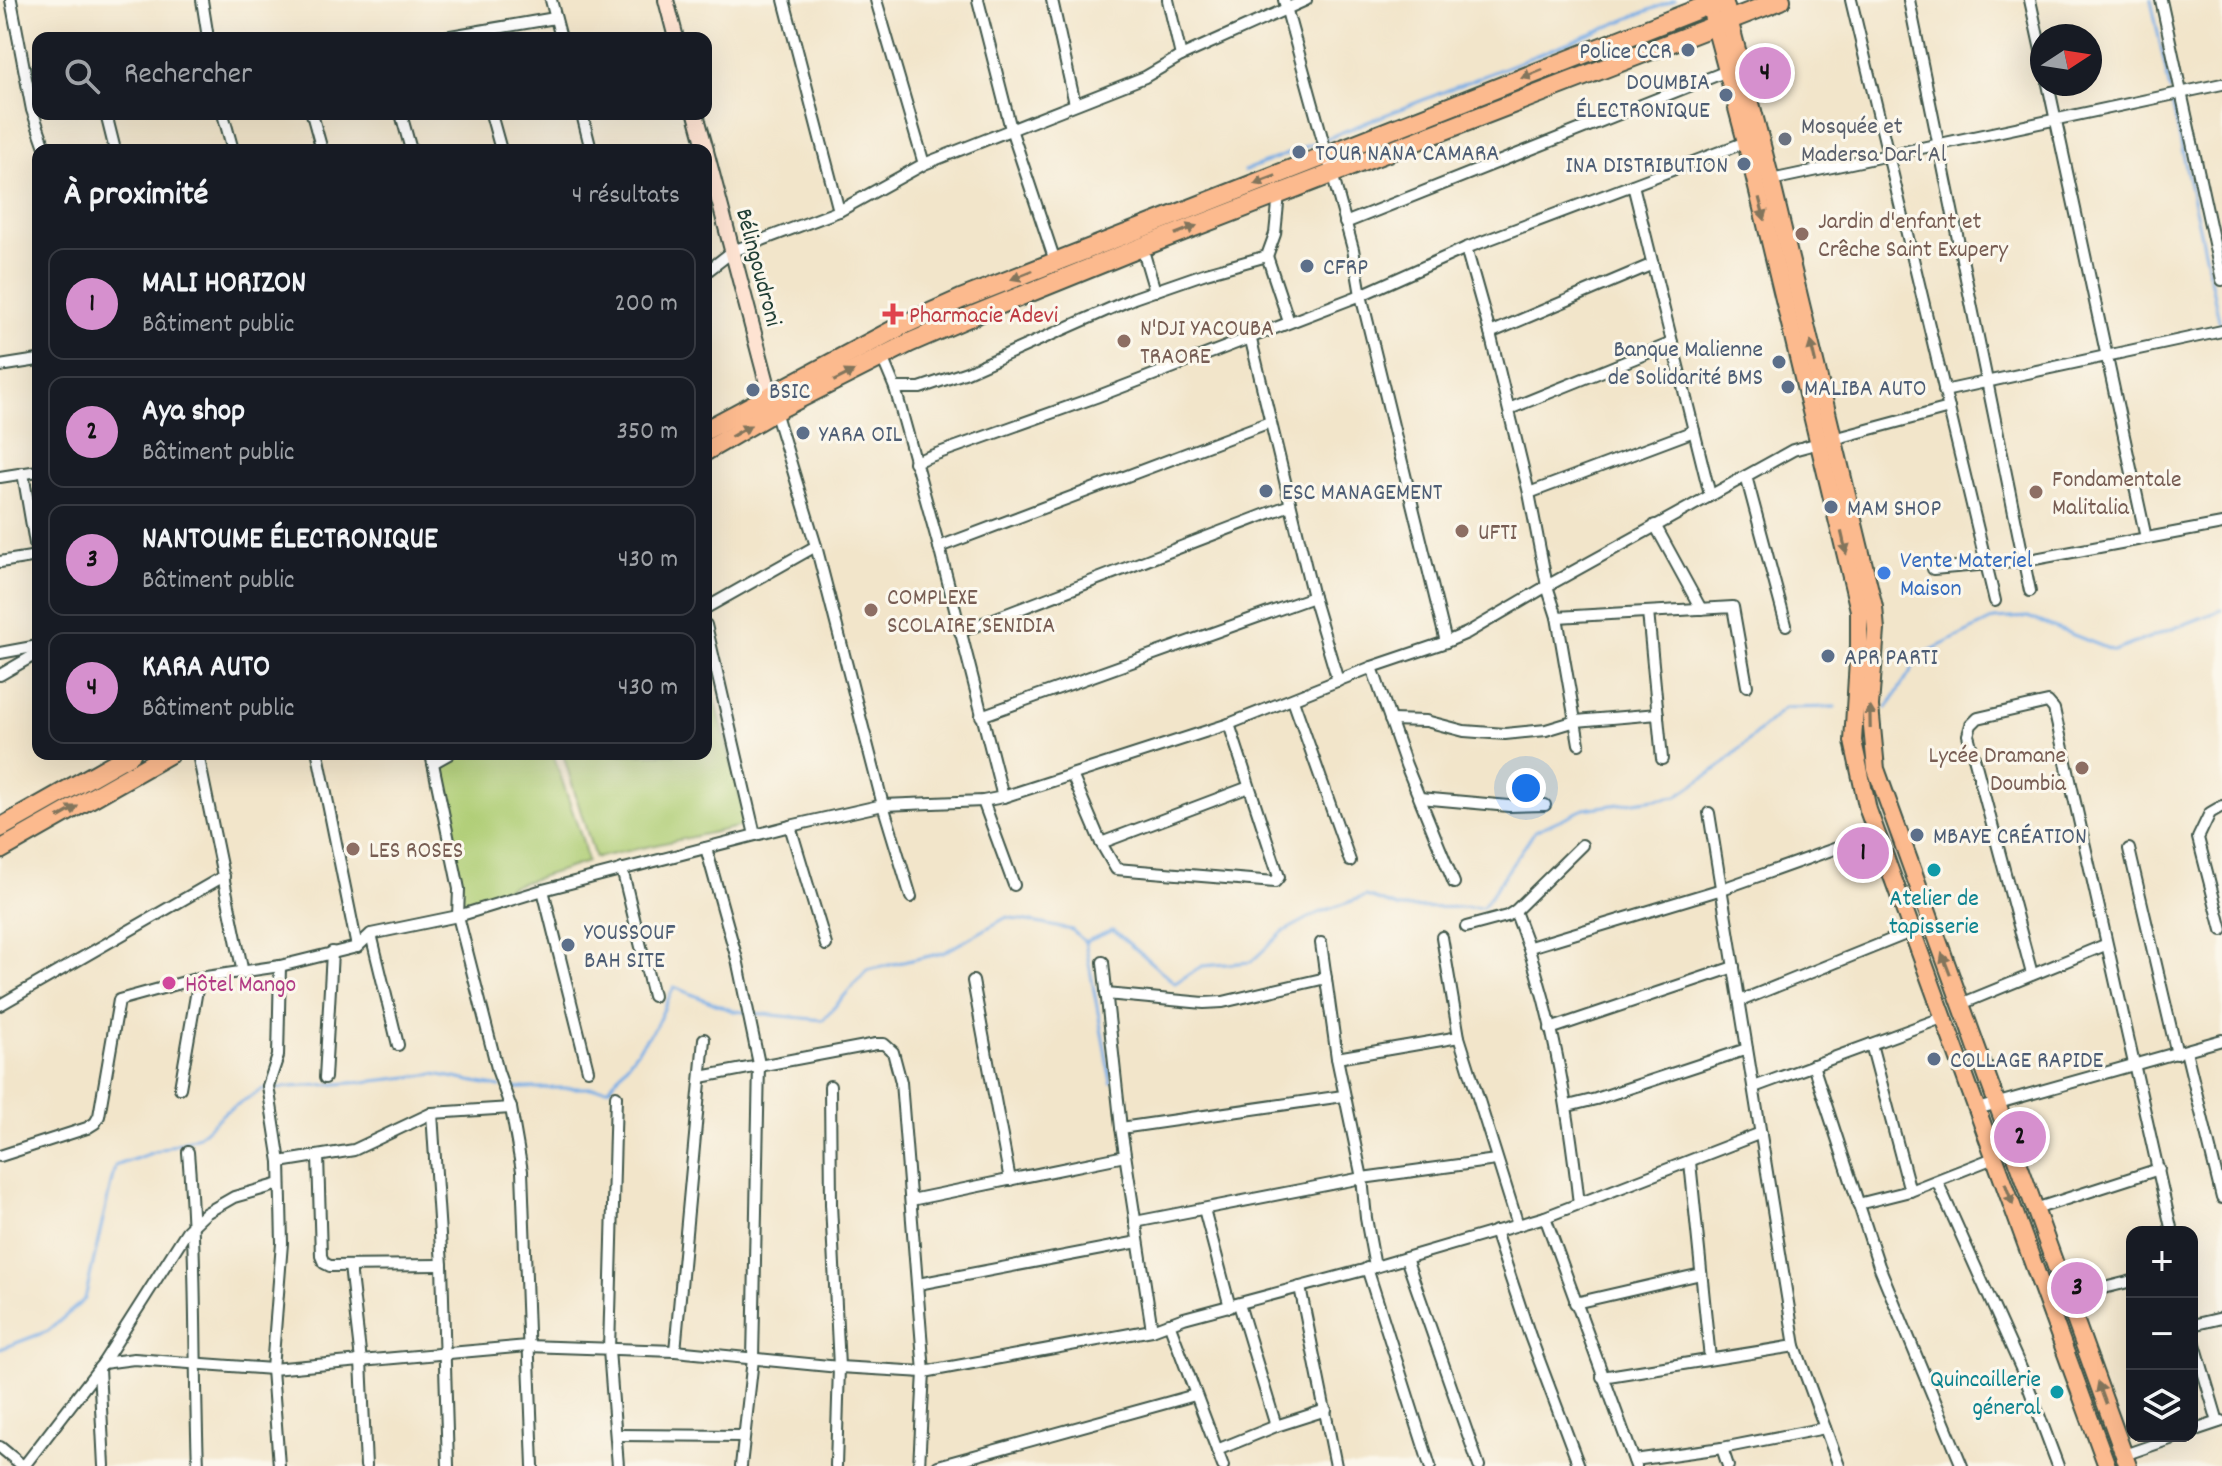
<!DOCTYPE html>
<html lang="fr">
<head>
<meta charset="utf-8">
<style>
	body { margin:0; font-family:Dekko,sans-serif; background:#242831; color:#f1f3f6 }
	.controls { position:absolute; right:24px; bottom:24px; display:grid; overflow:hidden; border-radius:16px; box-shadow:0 8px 32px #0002 }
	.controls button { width:72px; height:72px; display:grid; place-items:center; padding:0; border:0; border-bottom:2px solid #363941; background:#171b24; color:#f1f3f6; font:40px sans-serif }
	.compass { position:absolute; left:2030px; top:24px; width:72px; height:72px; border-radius:50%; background:#171b24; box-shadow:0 8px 32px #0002; rotate:78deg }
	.you { position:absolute; left:1526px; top:788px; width:28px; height:28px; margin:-20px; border:6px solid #fff; border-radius:50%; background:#1a73e8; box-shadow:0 0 0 12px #1a73e833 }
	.badge { display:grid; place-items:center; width:52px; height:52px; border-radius:50%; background:#d690ce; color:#111; font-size:26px; font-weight:700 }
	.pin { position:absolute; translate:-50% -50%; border:4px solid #fff; box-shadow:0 2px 8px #0006 }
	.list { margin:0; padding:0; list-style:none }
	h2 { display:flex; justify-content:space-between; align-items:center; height:104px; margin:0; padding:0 32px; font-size:34px }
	h2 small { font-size:26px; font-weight:400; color:#9ea1a6 }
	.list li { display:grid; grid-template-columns:52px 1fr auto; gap:24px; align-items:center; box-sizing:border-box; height:112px; margin:0 16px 16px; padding:0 16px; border:2px solid #363941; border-radius:16px }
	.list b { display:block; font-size:30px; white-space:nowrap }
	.list p { margin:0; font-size:26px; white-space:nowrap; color:#9ea1a6 }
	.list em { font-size:26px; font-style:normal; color:#9ea1a6 }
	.icon { flex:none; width:44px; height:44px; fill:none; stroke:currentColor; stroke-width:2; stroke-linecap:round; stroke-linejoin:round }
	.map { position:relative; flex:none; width:2222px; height:1466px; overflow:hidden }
	.search { position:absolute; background:#171b24; box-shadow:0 8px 32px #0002; left:32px; top:32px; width:680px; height:88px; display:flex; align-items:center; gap:20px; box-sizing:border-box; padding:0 28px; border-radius:16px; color:#9ea1a6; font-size:30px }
	.panel { position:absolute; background:#171b24; box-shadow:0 8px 32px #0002; left:32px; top:144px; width:680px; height:616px; border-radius:16px }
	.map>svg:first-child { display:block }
</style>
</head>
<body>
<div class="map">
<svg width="2222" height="1466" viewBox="0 0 2222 1466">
	<rect width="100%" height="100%" fill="#fbf7ec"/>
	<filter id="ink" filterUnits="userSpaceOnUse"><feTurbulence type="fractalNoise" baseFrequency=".0125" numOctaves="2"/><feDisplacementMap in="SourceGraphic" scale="16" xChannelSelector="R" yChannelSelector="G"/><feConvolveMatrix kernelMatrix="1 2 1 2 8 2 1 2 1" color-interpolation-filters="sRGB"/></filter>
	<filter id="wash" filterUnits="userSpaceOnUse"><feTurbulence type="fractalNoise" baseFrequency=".006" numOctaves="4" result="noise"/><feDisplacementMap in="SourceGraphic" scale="32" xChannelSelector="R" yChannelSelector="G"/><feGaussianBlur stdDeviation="1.8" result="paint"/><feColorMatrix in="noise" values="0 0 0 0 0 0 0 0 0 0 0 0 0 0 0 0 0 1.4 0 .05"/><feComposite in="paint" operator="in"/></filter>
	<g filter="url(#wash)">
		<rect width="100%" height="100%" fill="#f2e5ca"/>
		<!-- green -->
		<g fill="#afcd74" stroke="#678554" stroke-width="2">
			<polygon points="706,663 747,825 595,858 563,754 706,754"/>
			<polygon points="456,754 553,754 583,842 587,862 458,903 443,760"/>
		</g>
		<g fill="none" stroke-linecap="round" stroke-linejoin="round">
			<!-- stream -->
			<g stroke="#78ade6" stroke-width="3">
				<polyline points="2151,0 2170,90"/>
				<polyline points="2171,98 2221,329"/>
				<polyline points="1244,171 1675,0"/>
				<polyline points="1887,708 1921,655 1994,619 2028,617 2114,651 2222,610"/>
				<polyline points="1085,942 1111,1082"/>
				<polyline points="752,1013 823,1020 867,970 943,953 1007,917 1072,930 1085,942 1113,930 1175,983 1202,966 1251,962 1283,932 1318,913 1366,896 1400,908 1483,907 1535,831 1584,809 1677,796 1721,766 1784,708 1835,707"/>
				<polyline points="507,1088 609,1088 656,1026 674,987 733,1011 744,1012"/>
				<polyline points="0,1349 48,1331 85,1299 115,1166 199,1136 225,1112 263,1089 365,1082 435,1074 500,1087"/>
			</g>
		</g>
	</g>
	<g filter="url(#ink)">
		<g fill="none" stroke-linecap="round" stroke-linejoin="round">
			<!-- street casing -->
			<g stroke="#3f564a" stroke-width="14">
				<g id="street">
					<polyline points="11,0 32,110 46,150"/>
					<polyline points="202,0 208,38"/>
					<polyline points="551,0 561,38"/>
					<polyline points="784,0 839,211"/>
					<polyline points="876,0 924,164"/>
					<polyline points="978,0 1011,129 1055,261"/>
					<polyline points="1052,0 1075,104"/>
					<polyline points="1168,0 1181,56"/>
					<polyline points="1284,0 1353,249 1361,295 1446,642"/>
					<polyline points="1851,0 1995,601"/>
					<polyline points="1909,0 2030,591"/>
					<polyline points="2030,0 2042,55"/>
					<polyline points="2161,0 2222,280"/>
					<polyline points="439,38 555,18"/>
					<polyline points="2048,84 2146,538"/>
					<polyline points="106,114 115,150"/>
					<polyline points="223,114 233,150"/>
					<polyline points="312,114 322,150"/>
					<polyline points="401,114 411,150"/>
					<polyline points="491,114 501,150"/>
					<polyline points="582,114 591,150"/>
					<polyline points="1771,180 2222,84"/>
					<polyline points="1633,185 1710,495"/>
					<polyline points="1345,223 1727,71"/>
					<polyline points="1142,247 1155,291"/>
					<polyline points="1466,248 1490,333 1529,493 1547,586 1557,617 1579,744"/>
					<polyline points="1267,256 1289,322"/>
					<polyline points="706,272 733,251 839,211 924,164 1145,77 1181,56 1306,0"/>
					<polyline points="1490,333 1653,264"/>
					<polyline points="1250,336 1313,597 1338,681"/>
					<polyline points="882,357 895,388 939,547 1003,797 1229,724 1372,667 1446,642 1467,633 1547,586 1793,450 1949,408"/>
					<polyline points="0,366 38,360"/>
					<polyline points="895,388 920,388 967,372 1134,298 1206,273 1267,256 1275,234 1279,194"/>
					<polyline points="1944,391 2222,331"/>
					<polyline points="1509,409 1672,343"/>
					<polyline points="775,411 816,546 883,805 911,897"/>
					<polyline points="914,462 1096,397 1361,295 1466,248 1746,142"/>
					<polyline points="23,473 38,561"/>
					<polyline points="1746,476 1786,625"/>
					<polyline points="0,477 38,471"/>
					<polyline points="1529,493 1694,431"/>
					<polyline points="1655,525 1701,609"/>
					<polyline points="939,547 1270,422"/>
					<polyline points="0,562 37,556"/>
					<polyline points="1933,569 2024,561 2222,524"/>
					<polyline points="706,608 816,546"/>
					<polyline points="1648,612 1662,759"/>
					<polyline points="1557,617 1733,607 1747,686"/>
					<polyline points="706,625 755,835"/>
					<polyline points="960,632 1290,505"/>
					<polyline points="0,653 38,646"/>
					<polyline points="1372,667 1406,765 1454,883"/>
					<polyline points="0,675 38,653"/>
					<polyline points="1293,700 1350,861"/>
					<polyline points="981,716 1313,597"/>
					<polyline points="1390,720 1426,721 1464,731 1505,734 1546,730 1576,721 1658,714"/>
					<polyline points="198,754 243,973"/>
					<polyline points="318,754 357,947"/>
					<polyline points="431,754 459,889 458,916 498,1072 511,1108 522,1171 533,1466"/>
					<polyline points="433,763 449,754"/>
					<polyline points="1072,775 1101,843 1116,869 1275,882 1279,877 1229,724"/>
					<polyline points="1420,798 1509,806 1545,805"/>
					<polyline points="983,801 1014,885"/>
					<polyline points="2222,806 2210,813 2198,838 2222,930"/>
					<polyline points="1709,813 1795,1346 1839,1466"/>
					<polyline points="790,826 826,945"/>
					<polyline points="1101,843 1249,787"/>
					<polyline points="706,848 737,959 759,1064 753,1359 741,1466"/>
					<polyline points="2129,849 2177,1054"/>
					<polyline points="622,869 653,996"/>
					<polyline points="543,890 588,1070"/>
					<path d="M1515,911C1552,1004 1568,1105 1579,1204"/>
					<polyline points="1466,927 1507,916 1515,911 1582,845"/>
					<polyline points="371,934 398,1045"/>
					<polyline points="1442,937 1459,1037 1518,1225"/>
					<polyline points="1321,943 1337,1058 1362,1178 1366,1218 1375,1267"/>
					<polyline points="1530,947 1722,889 1876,834"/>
					<polyline points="1103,962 1121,1128 1152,1330"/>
					<polyline points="2032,974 1968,735 1971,725 1978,718 2048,702 2054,709 2172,1232"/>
					<polyline points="973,981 1010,1180"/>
					<polyline points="1106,994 1204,1003 1223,1002 1326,978"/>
					<polyline points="1740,1001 1913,931"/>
					<polyline points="1961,1004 2105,945"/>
					<polyline points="0,1005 224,876"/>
					<polyline points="1550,1029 1734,967"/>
					<polyline points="1871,1044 1910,1191"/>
					<polyline points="2186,1051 2222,1198"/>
					<polyline points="1337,1058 1459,1037"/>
					<polyline points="1813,1065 1879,1266 1962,1466"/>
					<polyline points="701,1077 876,1044 884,1044 893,1052 901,1082 924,1372 919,1466"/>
					<polyline points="325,1078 332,952"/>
					<polyline points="830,1086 831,1204 839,1367 836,1466"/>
					<polyline points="1754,1087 1942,1018"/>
					<polyline points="180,1088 199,978"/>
					<polyline points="616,1096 609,1350 618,1466"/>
					<polyline points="1568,1106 1596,1099 1747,1049"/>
					<polyline points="1977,1109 2222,1040"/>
					<polyline points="432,1113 442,1265 448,1466"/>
					<polyline points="1121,1128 1343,1096"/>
					<path d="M188,1152C197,1256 194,1361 198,1466"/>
					<polyline points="0,1156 87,1128 95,1123 99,1116 119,1000 199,978 280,966 357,947 371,934 458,916 543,890 790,826 883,805 983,801 1003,797"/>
					<polyline points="318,1156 321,1256 324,1263 330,1266 442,1265"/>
					<polyline points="280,1162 354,1150 432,1113 511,1108"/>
					<polyline points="1690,1162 1710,1359"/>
					<polyline points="1937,1181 2024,1375 2058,1466"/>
					<polyline points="911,1200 1125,1156"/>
					<polyline points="1858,1204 1910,1191 1996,1157"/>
					<polyline points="1204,1209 1230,1307"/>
					<polyline points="2035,1209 2159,1169"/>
					<polyline points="1545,1217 1636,1466"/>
					<polyline points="1135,1222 1362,1178 1496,1160"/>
					<polyline points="1495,1231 1530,1336 1579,1466"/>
					<polyline points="1406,1258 1479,1466"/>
					<polyline points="350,1266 361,1361 366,1466"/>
					<polyline points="1367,1268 1430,1466"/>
					<polyline points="918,1284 1138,1242"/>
					<polyline points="1300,1287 1336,1466"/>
					<polyline points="2068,1297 2132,1281"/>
					<polyline points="1575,1303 1701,1274"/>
					<polyline points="1239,1304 1276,1426"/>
					<polyline points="1169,1323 1223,1466"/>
					<polyline points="2192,1325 2222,1318"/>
					<polyline points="2192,1334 2218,1422"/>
					<polyline points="675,1351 704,1039"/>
					<polyline points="103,1363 134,1359 272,1369 527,1346 675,1351 839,1367 924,1372 1152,1330 1184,1318 1375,1267 1545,1217 1761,1133"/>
					<polyline points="99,1368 104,1466"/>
					<polyline points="1602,1377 1795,1346"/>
					<polyline points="2192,1431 2222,1421"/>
					<polyline points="617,1435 744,1436"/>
					<polyline points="0,1447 23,1466"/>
					<polyline points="1722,1448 1728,1466"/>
					<polyline points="1217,1450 1276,1426 1326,1410"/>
					<polyline points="2124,1455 2179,1436"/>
					<polyline points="1634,1460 1722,1448 1825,1428"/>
					<polyline points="24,1466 103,1363 187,1231 206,1213 234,1197 280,1184"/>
					<polyline points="279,1466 272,1369 282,1243 280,1162 268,1086 278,1056 280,966"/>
					<polyline points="938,1466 1195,1395"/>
				</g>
			</g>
			<!-- secondary casing -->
			<g stroke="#3f564a" stroke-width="18">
				<g id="secondary">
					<polyline points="666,0 676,38"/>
					<polyline points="696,114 706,150"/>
					<polyline points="706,151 772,402"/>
				</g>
			</g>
			<!-- primary casing -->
			<g stroke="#3f564a" stroke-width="20">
				<g id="primary">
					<polyline points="1708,0 1746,142 1859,610 1859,645 1853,741 1868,810 2107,1466"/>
					<polyline points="1724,0 1771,180 1874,607 1876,630 1870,706 1876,769 2128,1466"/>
				</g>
			</g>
			<!-- highway casing -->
			<g stroke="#3f564a" stroke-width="22">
				<g id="highway">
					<polyline points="706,430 901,326 961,299 1721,0"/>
					<polyline points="706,451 775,411 909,343 969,317 1142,247 1781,0"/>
					<polyline points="0,828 131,754"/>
					<polyline points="0,850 169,754"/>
				</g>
			</g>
			<!-- street -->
			<use href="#street" stroke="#fff" stroke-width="10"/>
			<!-- secondary -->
			<use href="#secondary" stroke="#fee3d2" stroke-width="14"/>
			<!-- primary -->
			<use href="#primary" stroke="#fcba8e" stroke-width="16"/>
			<!-- highway -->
			<use href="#highway" stroke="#fcba8e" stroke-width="18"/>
		</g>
		<!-- one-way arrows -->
		<defs><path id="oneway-solid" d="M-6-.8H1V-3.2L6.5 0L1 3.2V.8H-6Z" transform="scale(2)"/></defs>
		<g fill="#82755c">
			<use href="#oneway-solid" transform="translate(1532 74) rotate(158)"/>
			<use href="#oneway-solid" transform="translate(1265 180) rotate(159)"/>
			<use href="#oneway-solid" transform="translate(1762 209) rotate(76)"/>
			<use href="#oneway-solid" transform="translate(1186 230) rotate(-21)"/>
			<use href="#oneway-solid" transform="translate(1022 275) rotate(158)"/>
			<use href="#oneway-solid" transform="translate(1813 352) rotate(-103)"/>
			<use href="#oneway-solid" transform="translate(844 376) rotate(-27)"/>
			<use href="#oneway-solid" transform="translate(741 431) rotate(-30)"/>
			<use href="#oneway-solid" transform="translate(1844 543) rotate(77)"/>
			<use href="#oneway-solid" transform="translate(1870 717) rotate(-91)"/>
			<use href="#oneway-solid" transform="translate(68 812) rotate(-30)"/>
			<use href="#oneway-solid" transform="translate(1946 964) rotate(-111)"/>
			<use href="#oneway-solid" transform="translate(2009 1194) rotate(70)"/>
			<use href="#oneway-solid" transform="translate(2102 1393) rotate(-110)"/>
		</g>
	</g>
	<!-- markers -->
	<g fill="#5c6f8a" stroke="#fbf7ec" stroke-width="3">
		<circle cx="1688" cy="50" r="8"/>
		<circle cx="1726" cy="95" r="8"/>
		<circle cx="1299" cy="152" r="8"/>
		<circle cx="1744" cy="164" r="8"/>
		<circle cx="1307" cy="266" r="8"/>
		<circle cx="1779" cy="362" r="8"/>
		<circle cx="1788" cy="387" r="8"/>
		<circle cx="753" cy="390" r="8"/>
		<circle cx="803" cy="433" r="8"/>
		<circle cx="1266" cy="491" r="8"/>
		<circle cx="1831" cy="507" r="8"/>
		<circle cx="1828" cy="656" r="8"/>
		<circle cx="1917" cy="835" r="8"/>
		<circle cx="568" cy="945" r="8"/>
		<circle cx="1934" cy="1059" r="8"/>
	</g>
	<circle fill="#6b7280" stroke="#fbf7ec" stroke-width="3" cx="1785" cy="139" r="8"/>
	<g fill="#8d6e63" stroke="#fbf7ec" stroke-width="3">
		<circle cx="1802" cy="234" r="8"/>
		<circle cx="1124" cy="341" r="8"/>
		<circle cx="2036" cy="492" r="8"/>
		<circle cx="1462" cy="531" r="8"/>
		<circle cx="871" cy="610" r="8"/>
		<circle cx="2082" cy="768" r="8"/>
		<circle cx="353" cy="849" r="8"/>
	</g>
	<path fill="#e0444e" stroke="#fbf7ec" stroke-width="3" d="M889 302h8v8h8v8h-8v8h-8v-8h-8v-8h8z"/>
	<circle fill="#3f7fe0" stroke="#fbf7ec" stroke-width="3" cx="1884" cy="573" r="8"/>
	<g fill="#0f9aa8" stroke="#fbf7ec" stroke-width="3">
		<circle cx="1934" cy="870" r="8"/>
		<circle cx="2057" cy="1392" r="8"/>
	</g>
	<circle fill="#d1479c" stroke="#fbf7ec" stroke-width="3" cx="169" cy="983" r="8"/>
	<g text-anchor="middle" stroke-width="6" stroke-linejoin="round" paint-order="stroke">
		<!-- service labels -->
		<g font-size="24" fill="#4e5e75" stroke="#fbf7ec" text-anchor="start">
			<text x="1672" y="58" text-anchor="end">Police CCR</text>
			<text x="1710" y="89" text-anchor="end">DOUMBIA<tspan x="1710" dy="28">ÉLECTRONIQUE</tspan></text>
			<text x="1315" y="160">TOUR NANA CAMARA</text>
			<text x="1728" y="172" text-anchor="end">INA DISTRIBUTION</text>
			<text x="1323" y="274">CFRP</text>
			<text x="1763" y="356" text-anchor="end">Banque Malienne<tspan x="1763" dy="28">de Solidarité BMS</tspan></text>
			<text x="1804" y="395">MALIBA AUTO</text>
			<text x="769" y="398">BSIC</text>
			<text x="819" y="441">YARA OIL</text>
			<text x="1282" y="499">ESC MANAGEMENT</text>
			<text x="1847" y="515">MAM SHOP</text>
			<text x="1844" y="664">APR PARTI</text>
			<text x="1933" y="843">MBAYE CRÉATION</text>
			<text x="584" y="939">YOUSSOUF<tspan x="584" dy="28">BAH SITE</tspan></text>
			<text x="1950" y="1067">COLLAGE RAPIDE</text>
		</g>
		<!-- worship labels -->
		<g font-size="24" fill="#5b616d" stroke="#fbf7ec" text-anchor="start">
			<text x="1801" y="133">Mosquée et<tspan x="1801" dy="28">Madersa Darl Al</tspan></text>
		</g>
		<!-- education labels -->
		<g font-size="24" fill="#785e54" stroke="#fbf7ec" text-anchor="start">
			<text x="1818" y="228">Jardin d'enfant et<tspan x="1818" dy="28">Crêche Saint Exupery</tspan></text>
			<text x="1140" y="335">N'DJI YACOUBA<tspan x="1140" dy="28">TRAORE</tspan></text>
			<text x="2052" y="486">Fondamentale<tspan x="2052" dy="28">Malitalia</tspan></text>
			<text x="1478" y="539">UFTI</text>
			<text x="887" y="604">COMPLEXE<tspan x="887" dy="28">SCOLAIRE SENIDIA</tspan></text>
			<text x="2066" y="762" text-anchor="end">Lycée Dramane<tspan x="2066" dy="28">Doumbia</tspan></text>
			<text x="369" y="857">LES ROSES</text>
		</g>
		<!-- street labels -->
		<g font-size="24" fill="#1f3d34" stroke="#fbf7ec">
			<text transform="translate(760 267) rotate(75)" y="8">Bélingoudroni</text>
		</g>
		<!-- health labels -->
		<g font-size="24" fill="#be3a42" stroke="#fbf7ec" text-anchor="start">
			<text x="909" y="322">Pharmacie Adevi</text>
		</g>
		<!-- shop labels -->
		<g font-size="24" fill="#366cbe" stroke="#fbf7ec" text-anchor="start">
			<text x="1900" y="567">Vente Materiel<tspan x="1900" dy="28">Maison</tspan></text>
		</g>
		<!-- culture labels -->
		<g font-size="24" fill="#0d838f" stroke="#fbf7ec">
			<text x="1934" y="905">Atelier de<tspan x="1934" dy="28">tapisserie</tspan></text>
			<text x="2041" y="1386" text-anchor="end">Quincaillerie<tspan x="2041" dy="28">géneral</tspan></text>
		</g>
		<!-- hotel labels -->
		<g font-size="24" fill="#b23c85" stroke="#fbf7ec" text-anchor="start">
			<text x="185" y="991">Hôtel Mango</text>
		</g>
	</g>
</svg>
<div class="controls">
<button>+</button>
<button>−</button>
<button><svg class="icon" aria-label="layers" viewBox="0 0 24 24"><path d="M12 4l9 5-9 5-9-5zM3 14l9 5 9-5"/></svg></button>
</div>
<svg class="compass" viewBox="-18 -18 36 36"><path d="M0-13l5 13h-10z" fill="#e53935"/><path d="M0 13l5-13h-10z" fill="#9ea1a6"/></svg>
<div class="you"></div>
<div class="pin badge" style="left:1863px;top:853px">1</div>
<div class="pin badge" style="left:2020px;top:1137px">2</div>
<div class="pin badge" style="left:2077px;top:1288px">3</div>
<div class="pin badge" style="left:1765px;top:73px">4</div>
<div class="search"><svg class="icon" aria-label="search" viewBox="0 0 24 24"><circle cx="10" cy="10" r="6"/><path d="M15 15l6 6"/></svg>Rechercher</div>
<section class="panel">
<h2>À proximité<small>4 résultats</small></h2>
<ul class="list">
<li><span class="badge">1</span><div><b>MALI HORIZON</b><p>Bâtiment public</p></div><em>200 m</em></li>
<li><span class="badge">2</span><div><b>Aya shop</b><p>Bâtiment public</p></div><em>350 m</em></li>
<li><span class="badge">3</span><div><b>NANTOUME ÉLECTRONIQUE</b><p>Bâtiment public</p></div><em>430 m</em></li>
<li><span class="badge">4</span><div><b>KARA AUTO</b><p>Bâtiment public</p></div><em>430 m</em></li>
</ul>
</section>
</div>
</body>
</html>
